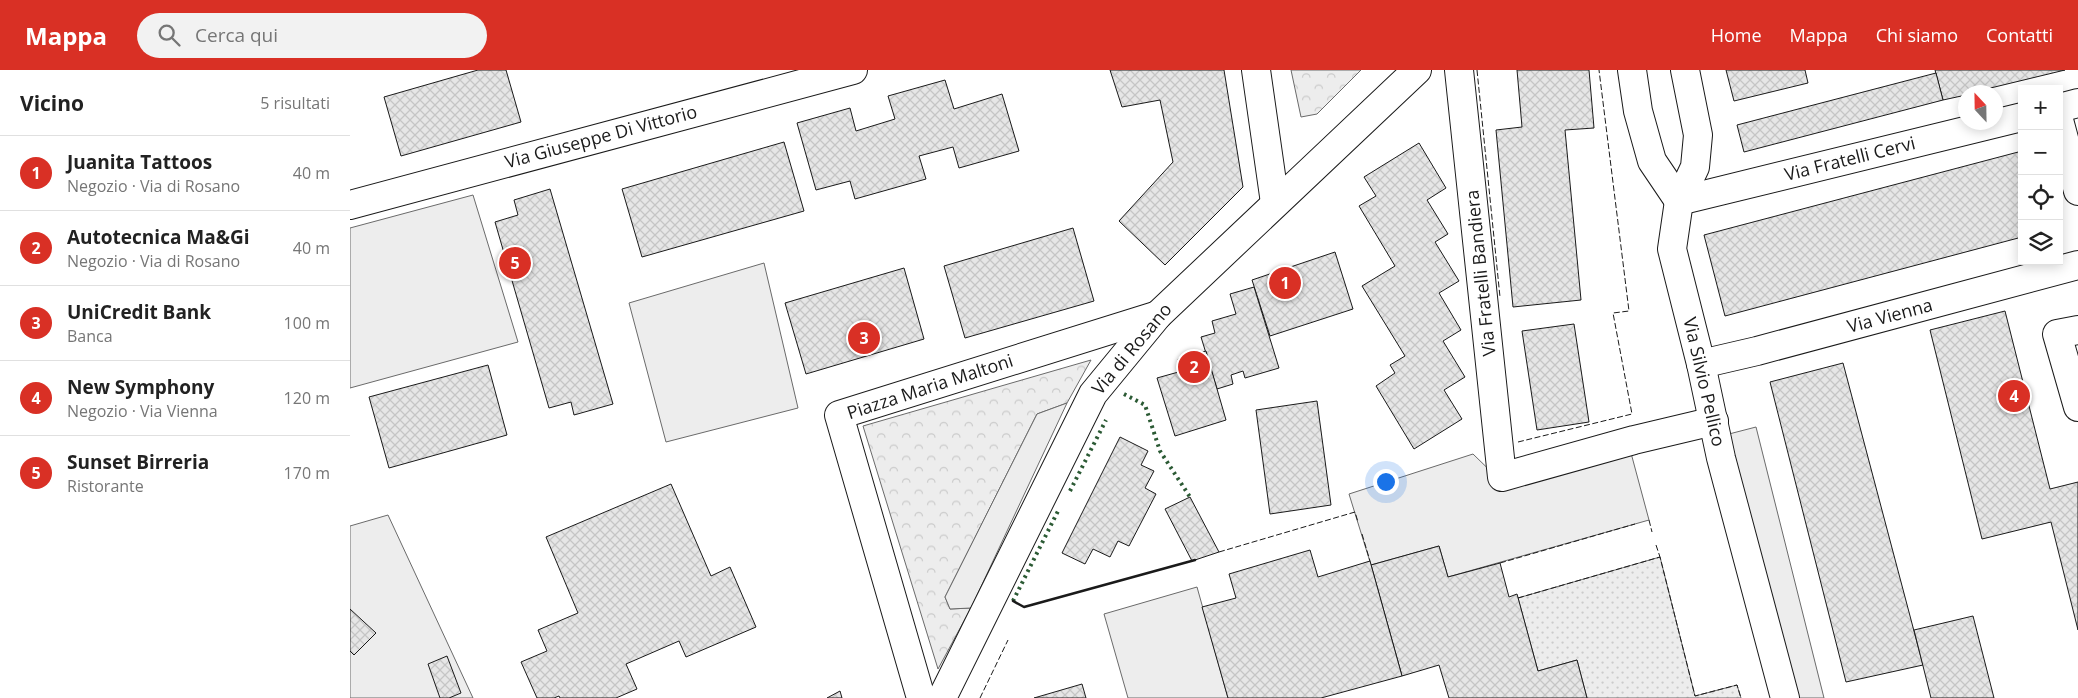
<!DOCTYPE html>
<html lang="it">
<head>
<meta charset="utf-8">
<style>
	body { margin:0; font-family:"Open Sans",sans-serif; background:#f2f2f2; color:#222 }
	.controls { position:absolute; right:15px; top:15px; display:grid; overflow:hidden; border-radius:0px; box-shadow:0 2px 12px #0003 }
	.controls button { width:45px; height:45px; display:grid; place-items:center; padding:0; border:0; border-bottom:1px solid #e0e0e0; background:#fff; color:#222; font:25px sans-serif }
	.compass { position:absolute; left:1608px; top:15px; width:45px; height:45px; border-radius:50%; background:#fff; box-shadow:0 2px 12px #0003; rotate:338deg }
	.you { position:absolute; left:1035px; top:411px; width:18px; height:18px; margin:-12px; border:4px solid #fff; border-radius:50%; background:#1a73e8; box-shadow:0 0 0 8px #1a73e833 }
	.badge { display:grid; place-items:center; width:32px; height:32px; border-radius:50%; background:#d93025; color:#fff; font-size:16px; font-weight:700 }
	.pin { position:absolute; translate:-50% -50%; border:2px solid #fff; box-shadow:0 1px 5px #0006 }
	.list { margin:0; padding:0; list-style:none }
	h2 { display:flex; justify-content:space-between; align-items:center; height:65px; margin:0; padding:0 20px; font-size:21px }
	h2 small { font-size:16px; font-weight:400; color:#767676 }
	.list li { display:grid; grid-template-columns:32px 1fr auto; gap:15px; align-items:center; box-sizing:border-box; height:75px; padding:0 20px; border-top:1px solid #e0e0e0 }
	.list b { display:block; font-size:19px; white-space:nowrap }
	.list p { margin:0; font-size:16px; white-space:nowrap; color:#767676 }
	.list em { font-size:16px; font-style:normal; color:#767676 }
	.icon { flex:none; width:28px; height:28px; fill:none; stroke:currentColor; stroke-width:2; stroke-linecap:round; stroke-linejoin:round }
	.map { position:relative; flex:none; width:1728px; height:628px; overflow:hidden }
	header { display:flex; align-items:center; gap:30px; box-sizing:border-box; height:70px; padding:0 25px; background:#d93025; color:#fff }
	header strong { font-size:24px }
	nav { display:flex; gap:28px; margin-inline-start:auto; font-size:18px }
	.search { width:350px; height:45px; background:#f2f2f2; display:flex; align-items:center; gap:12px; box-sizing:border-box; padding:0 18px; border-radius:28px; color:#767676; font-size:19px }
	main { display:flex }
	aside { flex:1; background:#fff }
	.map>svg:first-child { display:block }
</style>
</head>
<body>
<header>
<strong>Mappa</strong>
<div class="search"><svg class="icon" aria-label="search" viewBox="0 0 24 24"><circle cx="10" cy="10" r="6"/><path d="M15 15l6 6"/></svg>Cerca qui</div>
<nav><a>Home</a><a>Mappa</a><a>Chi siamo</a><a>Contatti</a></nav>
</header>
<main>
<aside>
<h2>Vicino<small>5 risultati</small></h2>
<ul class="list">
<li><span class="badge">1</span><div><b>Juanita Tattoos</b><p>Negozio · Via di Rosano</p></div><em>40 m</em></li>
<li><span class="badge">2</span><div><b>Autotecnica Ma&amp;Gi</b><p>Negozio · Via di Rosano</p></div><em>40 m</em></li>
<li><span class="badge">3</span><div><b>UniCredit Bank</b><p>Banca</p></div><em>100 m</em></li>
<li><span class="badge">4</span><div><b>New Symphony</b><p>Negozio · Via Vienna</p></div><em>120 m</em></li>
<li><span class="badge">5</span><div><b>Sunset Birreria</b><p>Ristorante</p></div><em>170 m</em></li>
</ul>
</aside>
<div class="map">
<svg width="1728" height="628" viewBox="0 0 1728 628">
	<defs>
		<pattern id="grass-dots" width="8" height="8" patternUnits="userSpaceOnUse" patternTransform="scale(1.25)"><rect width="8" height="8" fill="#ededed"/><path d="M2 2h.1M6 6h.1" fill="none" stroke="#cbcbcb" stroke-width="1.8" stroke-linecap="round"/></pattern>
		<pattern id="park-crowns" width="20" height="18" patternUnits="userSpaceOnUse" patternTransform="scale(1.25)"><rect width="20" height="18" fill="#ededed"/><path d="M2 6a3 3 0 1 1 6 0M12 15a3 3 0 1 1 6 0" fill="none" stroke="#cbcbcb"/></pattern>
		<pattern id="building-cross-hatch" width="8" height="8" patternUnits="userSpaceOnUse" patternTransform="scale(1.25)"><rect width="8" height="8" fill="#e6e6e6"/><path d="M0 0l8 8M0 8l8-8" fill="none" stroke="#c5c5c5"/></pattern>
	</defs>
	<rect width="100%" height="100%" fill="#fff"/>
	<!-- grass -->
	<polygon fill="url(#grass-dots)" stroke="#6a6a6a" points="1310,487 1345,626 1387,615 1391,628 1237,628 1227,590 1188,601 1168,528"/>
	<!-- park -->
	<g fill="url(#park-crowns)" stroke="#6a6a6a">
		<polygon points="941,0 1011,0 967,44 951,47"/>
		<polygon points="741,290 717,333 687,344 595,527 600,539 621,538 588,599 513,356"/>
	</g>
	<!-- built -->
	<g fill="#ededed" stroke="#6a6a6a">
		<polygon points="123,125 168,272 0,318 0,158"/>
		<polygon points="414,193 448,338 316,372 279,233"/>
		<polygon points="717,333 621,538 600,539 595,527 687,344"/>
		<polygon points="1406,357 1474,628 1445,628 1379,364"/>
		<polygon points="1281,383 1299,450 1098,507 1089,476 1021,495 999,424 1123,384 1157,417"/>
		<polygon points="38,445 123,628 0,628 0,456"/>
		<polygon points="847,517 878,628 778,628 754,544"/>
	</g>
	<!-- building -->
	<g fill="url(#building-cross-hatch)" stroke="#1a1a1a">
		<polygon points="128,0 156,0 171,52 51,86 34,27"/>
		<polygon points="760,0 874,0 893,117 815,195 769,151 823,92 810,30 772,37"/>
		<polygon points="1167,0 1239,0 1244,58 1215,60 1231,230 1163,237 1146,60 1172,57"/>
		<polygon points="1376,0 1455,0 1458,13 1384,31"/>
		<polygon points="1585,0 1715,0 1624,22 1616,22 1616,25 1593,30"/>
		<polygon points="1586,3 1593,30 1394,82 1387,55"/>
		<polygon points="595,10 604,39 652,24 669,81 609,98 603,77 569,86 576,109 505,129 500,111 466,120 447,53 500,38 506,61 545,49 538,26"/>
		<polygon points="434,72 454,141 292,187 272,119"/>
		<polygon points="1069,73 1096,118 1077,130 1098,164 1085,172 1109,211 1089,223 1111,260 1093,271 1115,307 1094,320 1112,349 1064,379 1026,316 1045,303 1040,295 1055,286 1012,216 1045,196 1009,136 1026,126 1014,107"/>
		<polygon points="1672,81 1672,167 1375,246 1354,165"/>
		<polygon points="200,119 263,334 224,345 221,332 199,338 145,152 168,145 164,130"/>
		<polygon points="723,158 744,231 615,268 594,196"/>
		<polygon points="985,182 1003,239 920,266 902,210"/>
		<polygon points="554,198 574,269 456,304 435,233"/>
		<polygon points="904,217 929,298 895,308 893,301 881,305 883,314 867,319 851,267 865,263 862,251 886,244 880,224"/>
		<polygon points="1655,241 1700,419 1728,412 1728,560 1701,452 1632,469 1580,260"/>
		<polygon points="1224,254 1239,352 1187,360 1172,261"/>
		<polygon points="856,281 876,350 825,366 807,308 832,301 828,289"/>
		<polygon points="1493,293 1573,595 1496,612 1420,312"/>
		<polygon points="138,295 157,365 39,398 19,327"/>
		<polygon points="967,331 981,435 920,444 906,340"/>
		<polygon points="770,367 798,381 791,395 804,401 795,418 806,424 779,476 768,471 760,487 743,479 735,494 712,483"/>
		<polygon points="321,414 361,506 380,497 406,557 336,587 329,571 276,594 287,619 266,628 210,628 209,626 204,628 187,628 171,592 197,581 188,560 228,543 196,467"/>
		<polygon points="840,427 869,482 842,491 815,439"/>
		<polygon points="1089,476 1098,507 1150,493 1159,527 1167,524 1188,601 1227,590 1237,628 1099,628 1089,595 1052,606 1021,495"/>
		<polygon points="960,480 968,507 1020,491 1052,606 971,628 878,628 852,537 886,528 879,504"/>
		<polygon points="0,539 26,563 4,585 0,581"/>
		<polygon points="1623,546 1644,628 1581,628 1564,560"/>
		<polygon points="97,586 111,623 99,628 90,628 78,594"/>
		<polygon points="732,614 736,628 684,628"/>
		<polygon points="490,621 492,628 477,628"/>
	</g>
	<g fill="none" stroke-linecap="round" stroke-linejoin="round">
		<!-- minor casing -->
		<g stroke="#1a1a1a" stroke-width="30">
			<g id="minor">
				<polyline points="906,0 925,133"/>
				<polyline points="1109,0 1152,407 1284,370 1364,351"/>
				<polyline points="1282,0 1288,41 1302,91 1329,131"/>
				<polyline points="1335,0 1348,65 1345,97 1329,131 1322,179 1351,294 1371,388 1435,628"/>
				<polyline points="1709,38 1728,33"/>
				<polyline points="1709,50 1728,121"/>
				<polyline points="1329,131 1672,47"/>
				<polyline points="0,135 503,0"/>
				<polyline points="1728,260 1707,264 1728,337"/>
				<polyline points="1351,294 1407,281 1728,195"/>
				<polyline points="571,628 489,345 808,245"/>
				<polyline points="592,628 743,324 808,245 1067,0"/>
			</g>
		</g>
		<!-- minor -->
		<use href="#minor" stroke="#fff" stroke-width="28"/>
		<!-- hedge -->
		<g stroke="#2b5a34" stroke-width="4" stroke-dasharray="2.5 4" stroke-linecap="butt">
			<polyline points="774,324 795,335 810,381 840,427"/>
			<polyline points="720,421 756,350"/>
			<polyline points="663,531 709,439"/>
		</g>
		<!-- fence -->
		<g stroke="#1a1a1a" stroke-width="1" stroke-dasharray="6 2.5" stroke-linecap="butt">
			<polyline points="1127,0 1150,227"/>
			<polyline points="1168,372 1282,344 1263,243 1279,241 1249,0"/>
			<polyline points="1299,450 1302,462"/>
			<polyline points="1012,464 1020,491"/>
			<polyline points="1306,475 1310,487"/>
			<polyline points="869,482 1005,442 1008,452"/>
			<polyline points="1150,493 1285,454"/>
			<polyline points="1168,528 1310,487 1345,626 1387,615 1391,628"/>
			<polyline points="630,628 658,570"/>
		</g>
		<!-- wall -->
		<polyline stroke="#1a1a1a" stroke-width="2.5" points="663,531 674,537 845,490"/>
	</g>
	<g text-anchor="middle" stroke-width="4" stroke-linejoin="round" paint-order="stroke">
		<!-- street labels -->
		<g font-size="18" fill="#1a1a1a" stroke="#fff">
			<text transform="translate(251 67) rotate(-15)" y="6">Via Giuseppe Di Vittorio</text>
			<text transform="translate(1500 89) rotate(-14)" y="6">Via Fratelli Cervi</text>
			<text transform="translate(1131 203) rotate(-96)" y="6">Via Fratelli Bandiera</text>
			<text transform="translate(1540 246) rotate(-15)" y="6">Via Vienna</text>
			<text transform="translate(782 279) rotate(-50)" y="6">Via di Rosano</text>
			<text transform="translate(1354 312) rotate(77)" y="6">Via Silvio Pellico</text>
			<text transform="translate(580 317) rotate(-18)" y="6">Piazza Maria Maltoni</text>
		</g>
	</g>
</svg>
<div class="controls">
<button>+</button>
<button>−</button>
<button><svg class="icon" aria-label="locate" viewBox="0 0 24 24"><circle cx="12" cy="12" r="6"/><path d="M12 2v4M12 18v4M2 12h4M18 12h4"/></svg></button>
<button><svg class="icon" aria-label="layers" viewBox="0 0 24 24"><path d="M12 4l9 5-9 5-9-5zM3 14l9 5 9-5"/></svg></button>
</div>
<svg class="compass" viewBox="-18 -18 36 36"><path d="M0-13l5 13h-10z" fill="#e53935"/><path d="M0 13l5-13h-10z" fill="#767676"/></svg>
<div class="you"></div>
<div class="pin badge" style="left:935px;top:213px">1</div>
<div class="pin badge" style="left:844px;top:297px">2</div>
<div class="pin badge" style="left:514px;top:268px">3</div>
<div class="pin badge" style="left:1664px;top:326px">4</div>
<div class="pin badge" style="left:165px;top:193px">5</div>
</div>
</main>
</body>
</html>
